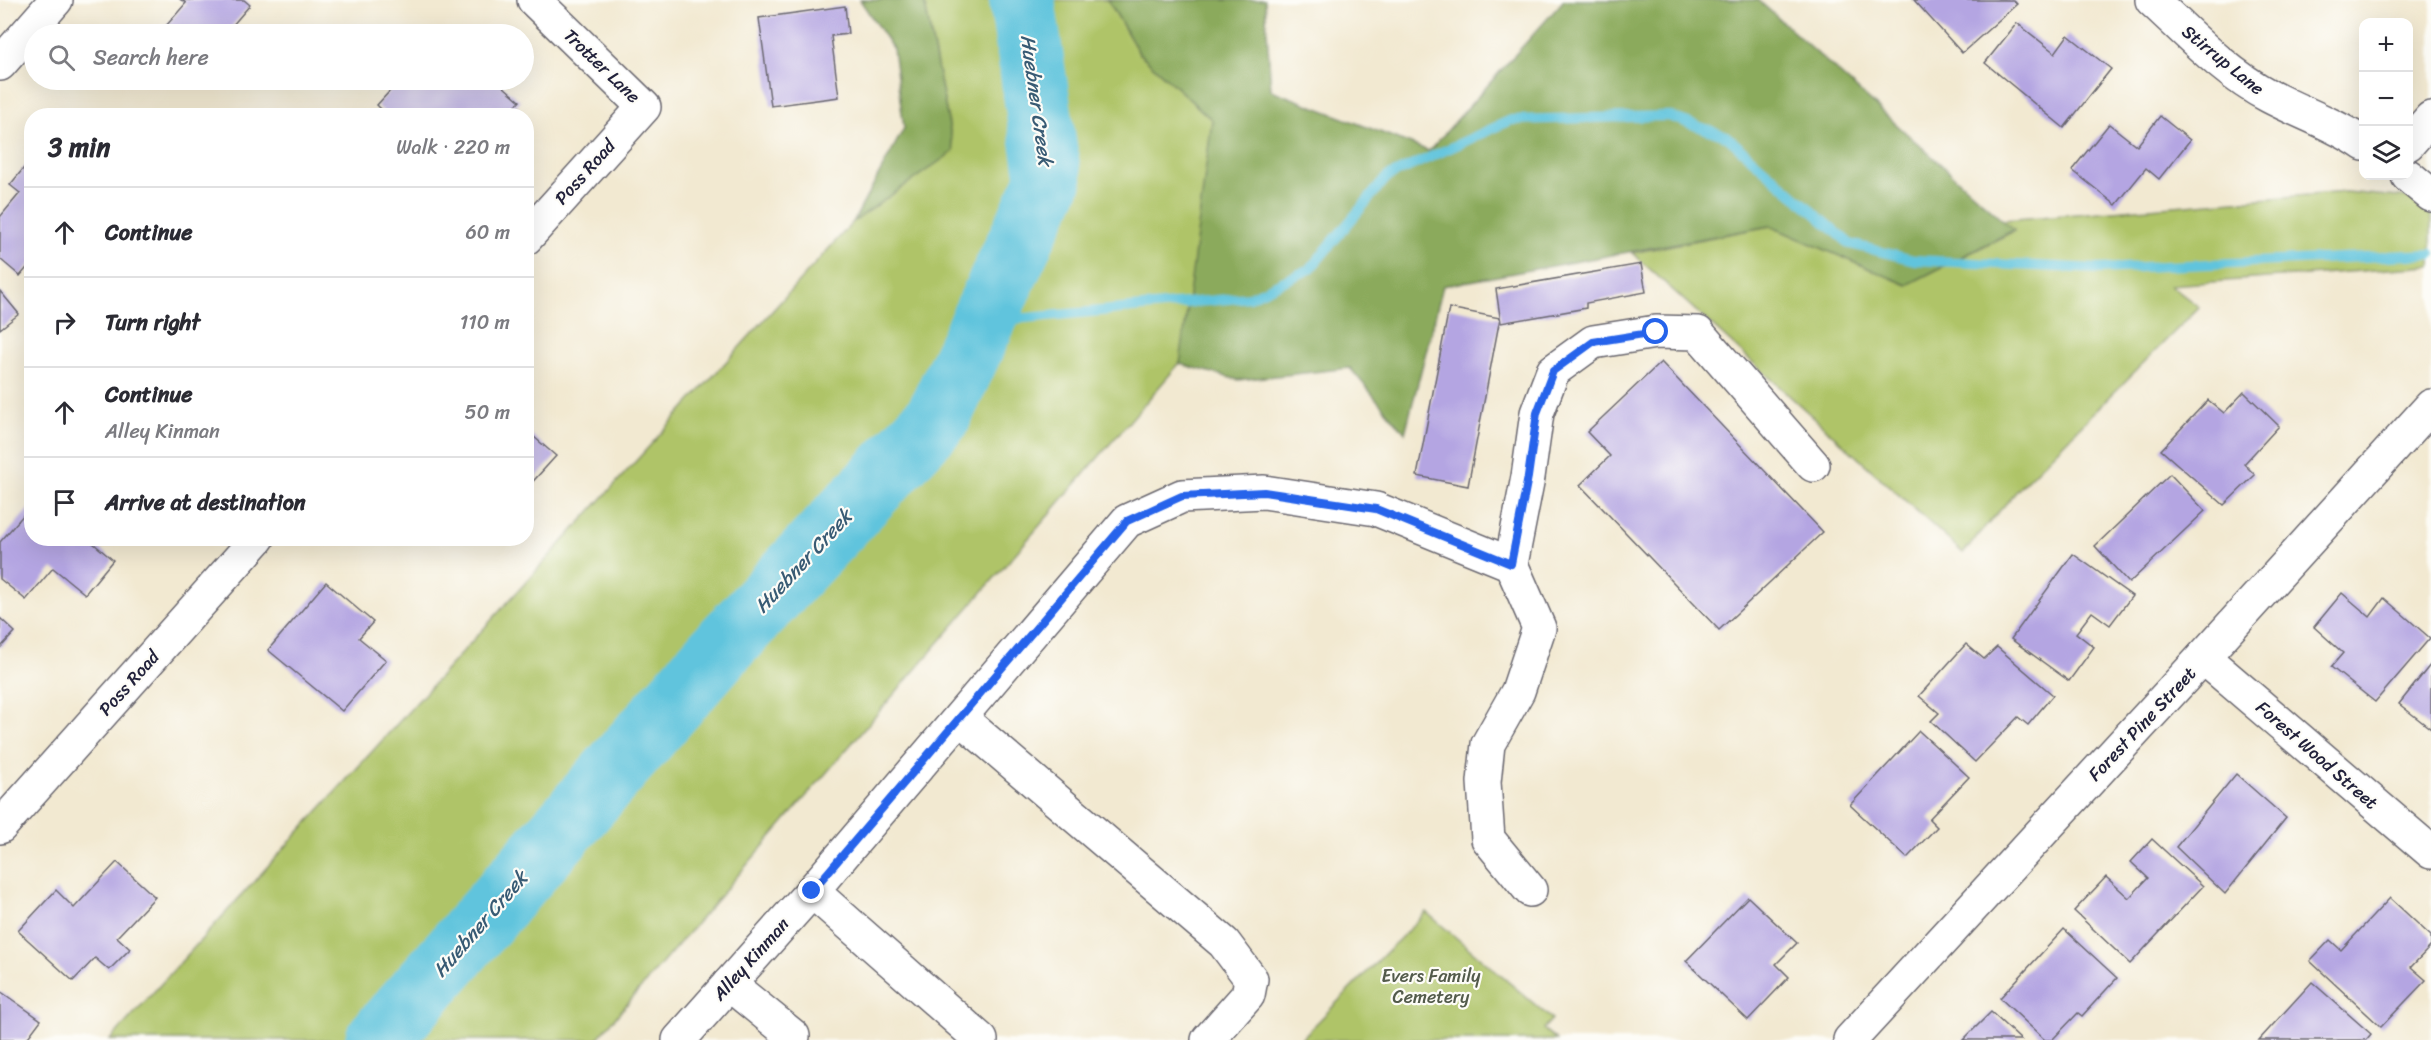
<!DOCTYPE html>
<html lang="en">
<head>
<meta charset="utf-8">
<style>
	body { margin:0; font-family:Sriracha,sans-serif; background:#f2f2f3; color:#2b2b33 }
	.controls { position:absolute; right:18px; top:18px; display:grid; overflow:hidden; border-radius:12px; box-shadow:0 6px 24px #0002 }
	.controls button { width:54px; height:54px; display:grid; place-items:center; padding:0; border:0; border-bottom:2px solid #e1e1e2; background:#fff; color:#2b2b33; font:30px sans-serif }
	.stop { position:absolute; width:18px; height:18px; margin:-14px; border:4px solid #2563eb; border-radius:50%; background:#fff }
	.stop.end { background:#2563eb; border-color:#fff; box-shadow:0 2px 6px #0008 }
	.list { margin:0; padding:0; list-style:none }
	h2 { display:flex; justify-content:space-between; align-items:center; height:78px; margin:0; padding:0 24px; font-size:26px }
	h2 small { font-size:20px; font-weight:400; color:#7c7c81 }
	.list li { display:grid; grid-template-columns:39px 1fr auto; gap:18px; align-items:center; box-sizing:border-box; height:90px; padding:0 24px; border-top:2px solid #e1e1e2 }
	.list b { display:block; font-size:22px; white-space:nowrap }
	.list p { margin:0; font-size:20px; white-space:nowrap; color:#7c7c81 }
	.list em { font-size:20px; font-style:normal; color:#7c7c81 }
	.icon { flex:none; width:33px; height:33px; fill:none; stroke:currentColor; stroke-width:2; stroke-linecap:round; stroke-linejoin:round }
	.map { position:relative; flex:none; width:2431px; height:1040px; overflow:hidden }
	.search { position:absolute; background:#fff; box-shadow:0 6px 24px #0002; left:24px; top:24px; width:510px; height:66px; display:flex; align-items:center; gap:15px; box-sizing:border-box; padding:0 21px; border-radius:33px; color:#7c7c81; font-size:22px }
	.panel { position:absolute; background:#fff; box-shadow:0 6px 24px #0002; left:24px; top:108px; width:510px; height:438px; border-radius:24px }
	.map>svg:first-child { display:block }
</style>
</head>
<body>
<div class="map">
<svg width="2431" height="1040" viewBox="0 0 2431 1040">
	<rect width="100%" height="100%" fill="#fdfcf7"/>
	<filter id="ink" filterUnits="userSpaceOnUse"><feTurbulence type="fractalNoise" baseFrequency=".0167" numOctaves="2"/><feDisplacementMap in="SourceGraphic" scale="12" xChannelSelector="R" yChannelSelector="G"/><feConvolveMatrix kernelMatrix="1 2 1 2 8 2 1 2 1" color-interpolation-filters="sRGB"/></filter>
	<filter id="wash" filterUnits="userSpaceOnUse"><feTurbulence type="fractalNoise" baseFrequency=".008" numOctaves="4" result="noise"/><feDisplacementMap in="SourceGraphic" scale="24" xChannelSelector="R" yChannelSelector="G"/><feGaussianBlur stdDeviation="1.35" result="paint"/><feColorMatrix in="noise" values="0 0 0 0 0 0 0 0 0 0 0 0 0 0 0 0 0 1.4 0 .05"/><feComposite in="paint" operator="in"/></filter>
	<g filter="url(#wash)">
		<rect width="100%" height="100%" fill="#f2e9d1"/>
		<!-- green -->
		<g fill="#afc468" stroke="#687352" stroke-width="1.5">
			<polygon points="924,0 1108,0 1139,53 1212,120 1185,357 596,1040 110,1040 853,222 954,151"/>
			<polygon points="2346,192 2431,200 2431,266 2170,285 2199,307 2022,485 1963,553 1632,253 1770,226 1907,285 2014,231 2002,220"/>
			<polygon points="1426,912 1552,1019 1543,1029 1557,1040 1300,1040"/>
		</g>
		<!-- forest -->
		<g fill="#8baa5c" stroke="#56664c" stroke-width="1.5">
			<polygon points="860,0 924,0 954,151 853,222 904,128 893,49"/>
			<polygon points="1108,0 1265,0 1271,90 1429,151 1564,0 1758,0 2014,230 1907,285 1770,226 1443,286 1405,433 1350,368 1238,380 1180,364 1212,120 1139,53"/>
		</g>
		<g fill="none" stroke-linecap="round" stroke-linejoin="round">
			<!-- stream -->
			<polyline stroke="#60c4dd" stroke-width="10" points="982,322 1250,297 1310,269 1387,177 1511,120 1668,116 1726,136 1850,244 1914,260 2099,269 2431,254"/>
			<!-- river -->
			<polyline stroke="#60c4dd" stroke-width="66" points="378,1040 719,651 938,417 1049,180 1022,0"/>
		</g>
		<g id="blocks">
			<!-- building -->
			<g fill="#b4a5e2">
				<polygon points="181,0 244,0 250,5 232,26 242,34 159,34 186,3"/>
				<polygon points="1914,0 2013,0 2017,4 1962,53"/>
				<polygon points="845,6 848,34 831,36 839,97 771,106 759,18"/>
				<polygon points="2017,23 2055,53 2068,35 2111,69 2064,128 1985,63"/>
				<polygon points="400,80 496,80 520,101 506,116 388,116 377,105"/>
				<polygon points="2160,116 2190,140 2159,179 2146,168 2116,205 2072,170 2109,124 2137,146"/>
				<polygon points="32,158 32,262 20,276 0,259 0,217 20,193 10,185"/>
				<polygon points="1641,264 1646,292 1586,303 1586,308 1501,323 1496,289"/>
				<polygon points="0,291 19,314 0,329"/>
				<polygon points="1449,308 1500,318 1468,486 1417,476"/>
				<polygon points="1661,362 1823,532 1719,630 1580,485 1610,456 1587,432"/>
				<polygon points="2244,392 2279,426 2244,464 2255,475 2224,505 2161,450 2208,400 2224,413"/>
				<polygon points="526,430 556,456 526,489"/>
				<polygon points="2170,474 2205,511 2129,583 2095,546"/>
				<polygon points="32,505 32,538 87,538 113,560 85,594 53,568 26,600 0,579 0,542"/>
				<polygon points="2073,554 2132,596 2110,625 2092,612 2076,633 2094,647 2069,681 2011,639"/>
				<polygon points="326,582 373,622 359,638 386,660 342,711 268,650"/>
				<polygon points="2342,593 2370,617 2384,598 2430,638 2375,702 2331,667 2343,653 2314,627"/>
				<polygon points="0,618 15,632 0,648"/>
				<polygon points="1966,644 1984,659 1997,647 2053,695 2028,725 2018,717 1975,762 1931,721 1939,713 1919,696"/>
				<polygon points="2431,664 2431,729 2399,704"/>
				<polygon points="1919,731 1969,777 1929,819 1937,827 1907,858 1850,805"/>
				<polygon points="2236,774 2286,818 2225,894 2176,847"/>
				<polygon points="2152,839 2203,886 2130,964 2074,911 2106,877 2129,898 2148,878 2131,862"/>
				<polygon points="117,862 155,897 117,937 130,949 109,970 95,958 73,981 18,931 56,890 74,908"/>
				<polygon points="1748,897 1797,943 1776,964 1789,977 1748,1020 1686,961"/>
				<polygon points="2390,898 2431,936 2431,946 2411,967 2426,980 2381,1027 2310,961 2330,940 2341,950"/>
				<polygon points="2064,929 2117,978 2082,1016 2078,1013 2052,1040 2045,1040 2000,998"/>
				<polygon points="2312,982 2371,1034 2366,1040 2259,1040"/>
				<polygon points="0,991 41,1020 26,1040 0,1040"/>
				<polygon points="1991,1012 2021,1040 1963,1040"/>
			</g>
		</g>
	</g>
	<g filter="url(#ink)">
		<use href="#blocks" fill-opacity="0" stroke="#6b6870" stroke-width="1.5"/>
		<g fill="none" stroke-linecap="round" stroke-linejoin="round">
			<!-- minor casing -->
			<g stroke="#6b6870" stroke-width="36">
				<g id="minor">
					<path d="M2152,0C2188,33 2225,73 2269,96C2301,113 2333,123 2364,144"/>
					<polyline points="0,64 56,0"/>
					<polyline points="2408,144 2431,118"/>
					<polyline points="2408,176 2431,195"/>
					<polyline points="526,238 644,107 534,0"/>
					<polyline points="1511,564 1528,477 1537,413 1553,371 1593,342 1656,332 1698,333 1813,465"/>
					<polyline points="2203,657 2431,852"/>
					<polyline points="961,719 1224,943 1251,979 1248,995 1208,1040"/>
					<polyline points="0,827 258,538"/>
					<polyline points="812,891 981,1040"/>
					<polyline points="729,984 793,1036 790,1040"/>
					<polyline points="679,1040 812,891 1127,521 1182,496 1264,492 1376,509 1511,564 1539,628 1518,691 1488,744 1484,782 1488,839 1530,890"/>
					<polyline points="1850,1040 2203,657 2431,406"/>
				</g>
			</g>
			<!-- minor -->
			<use href="#minor" stroke="#fff" stroke-width="33"/>
		</g>
	</g>
	<g fill="none" stroke-linecap="round" stroke-linejoin="round" filter="url(#ink)">
		<!-- route -->
		<polyline stroke="#2563eb" stroke-width="8" points="812,891 1127,521 1182,496 1264,492 1376,509 1511,564 1528,477 1537,413 1553,371 1593,342 1656,332"/>
	</g>
	<g text-anchor="middle" stroke-width="4.5" stroke-linejoin="round" paint-order="stroke">
		<!-- street labels -->
		<g font-size="18" fill="#22223b" stroke="#fdfcf7">
			<text transform="translate(2223 60) rotate(39)" y="6">Stirrup Lane</text>
			<text transform="translate(602 66) rotate(44)" y="6">Trotter Lane</text>
			<text transform="translate(585 172) rotate(-48)" y="6">Poss Road</text>
			<text transform="translate(129 683) rotate(-48)" y="6">Poss Road</text>
			<text transform="translate(2142 724) rotate(-47)" y="6">Forest Pine Street</text>
			<text transform="translate(2317 755) rotate(41)" y="6">Forest Wood Street</text>
			<text transform="translate(751 959) rotate(-48)" y="6">Alley Kinman</text>
		</g>
		<!-- park labels -->
		<g font-size="18" fill="#535b4b" stroke="#fdfcf7">
			<text x="1431" y="982">Evers Family<tspan x="1431" dy="21">Cemetery</tspan></text>
		</g>
		<!-- water labels -->
		<g font-size="20" font-style="italic" fill="#385b74" stroke="#fdfcf7">
			<text transform="translate(1037 100) rotate(82)" y="7">Huebner Creek</text>
			<text transform="translate(803 561) rotate(-47)" y="7">Huebner Creek</text>
			<text transform="translate(480 924) rotate(-49)" y="7">Huebner Creek</text>
		</g>
	</g>
</svg>
<div class="controls">
<button>+</button>
<button>−</button>
<button><svg class="icon" aria-label="layers" viewBox="0 0 24 24"><path d="M12 4l9 5-9 5-9-5zM3 14l9 5 9-5"/></svg></button>
</div>
<div class="stop" style="left:1656px;top:332px"></div>
<div class="stop end" style="left:812px;top:891px"></div>
<div class="search"><svg class="icon" aria-label="search" viewBox="0 0 24 24"><circle cx="10" cy="10" r="6"/><path d="M15 15l6 6"/></svg>Search here</div>
<section class="panel">
<h2>3 min<small>Walk · 220 m</small></h2>
<ul class="list">
<li><svg class="icon" aria-label="ahead" viewBox="0 0 24 24"><path d="M12 20V5M6 11l6-6 6 6"/></svg><div><b>Continue</b></div><em>60 m</em></li>
<li><svg class="icon" aria-label="right" viewBox="0 0 24 24"><path d="M7 20v-9h11M14 6l5 5-5 5"/></svg><div><b>Turn right</b></div><em>110 m</em></li>
<li><svg class="icon" aria-label="ahead" viewBox="0 0 24 24"><path d="M12 20V5M6 11l6-6 6 6"/></svg><div><b>Continue</b><p>Alley Kinman</p></div><em>50 m</em></li>
<li><svg class="icon" aria-label="arrive" viewBox="0 0 24 24"><path d="M6 21V4h12l-3 4 3 4H6"/></svg><div><b>Arrive at destination</b></div></li>
</ul>
</section>
</div>
</body>
</html>
